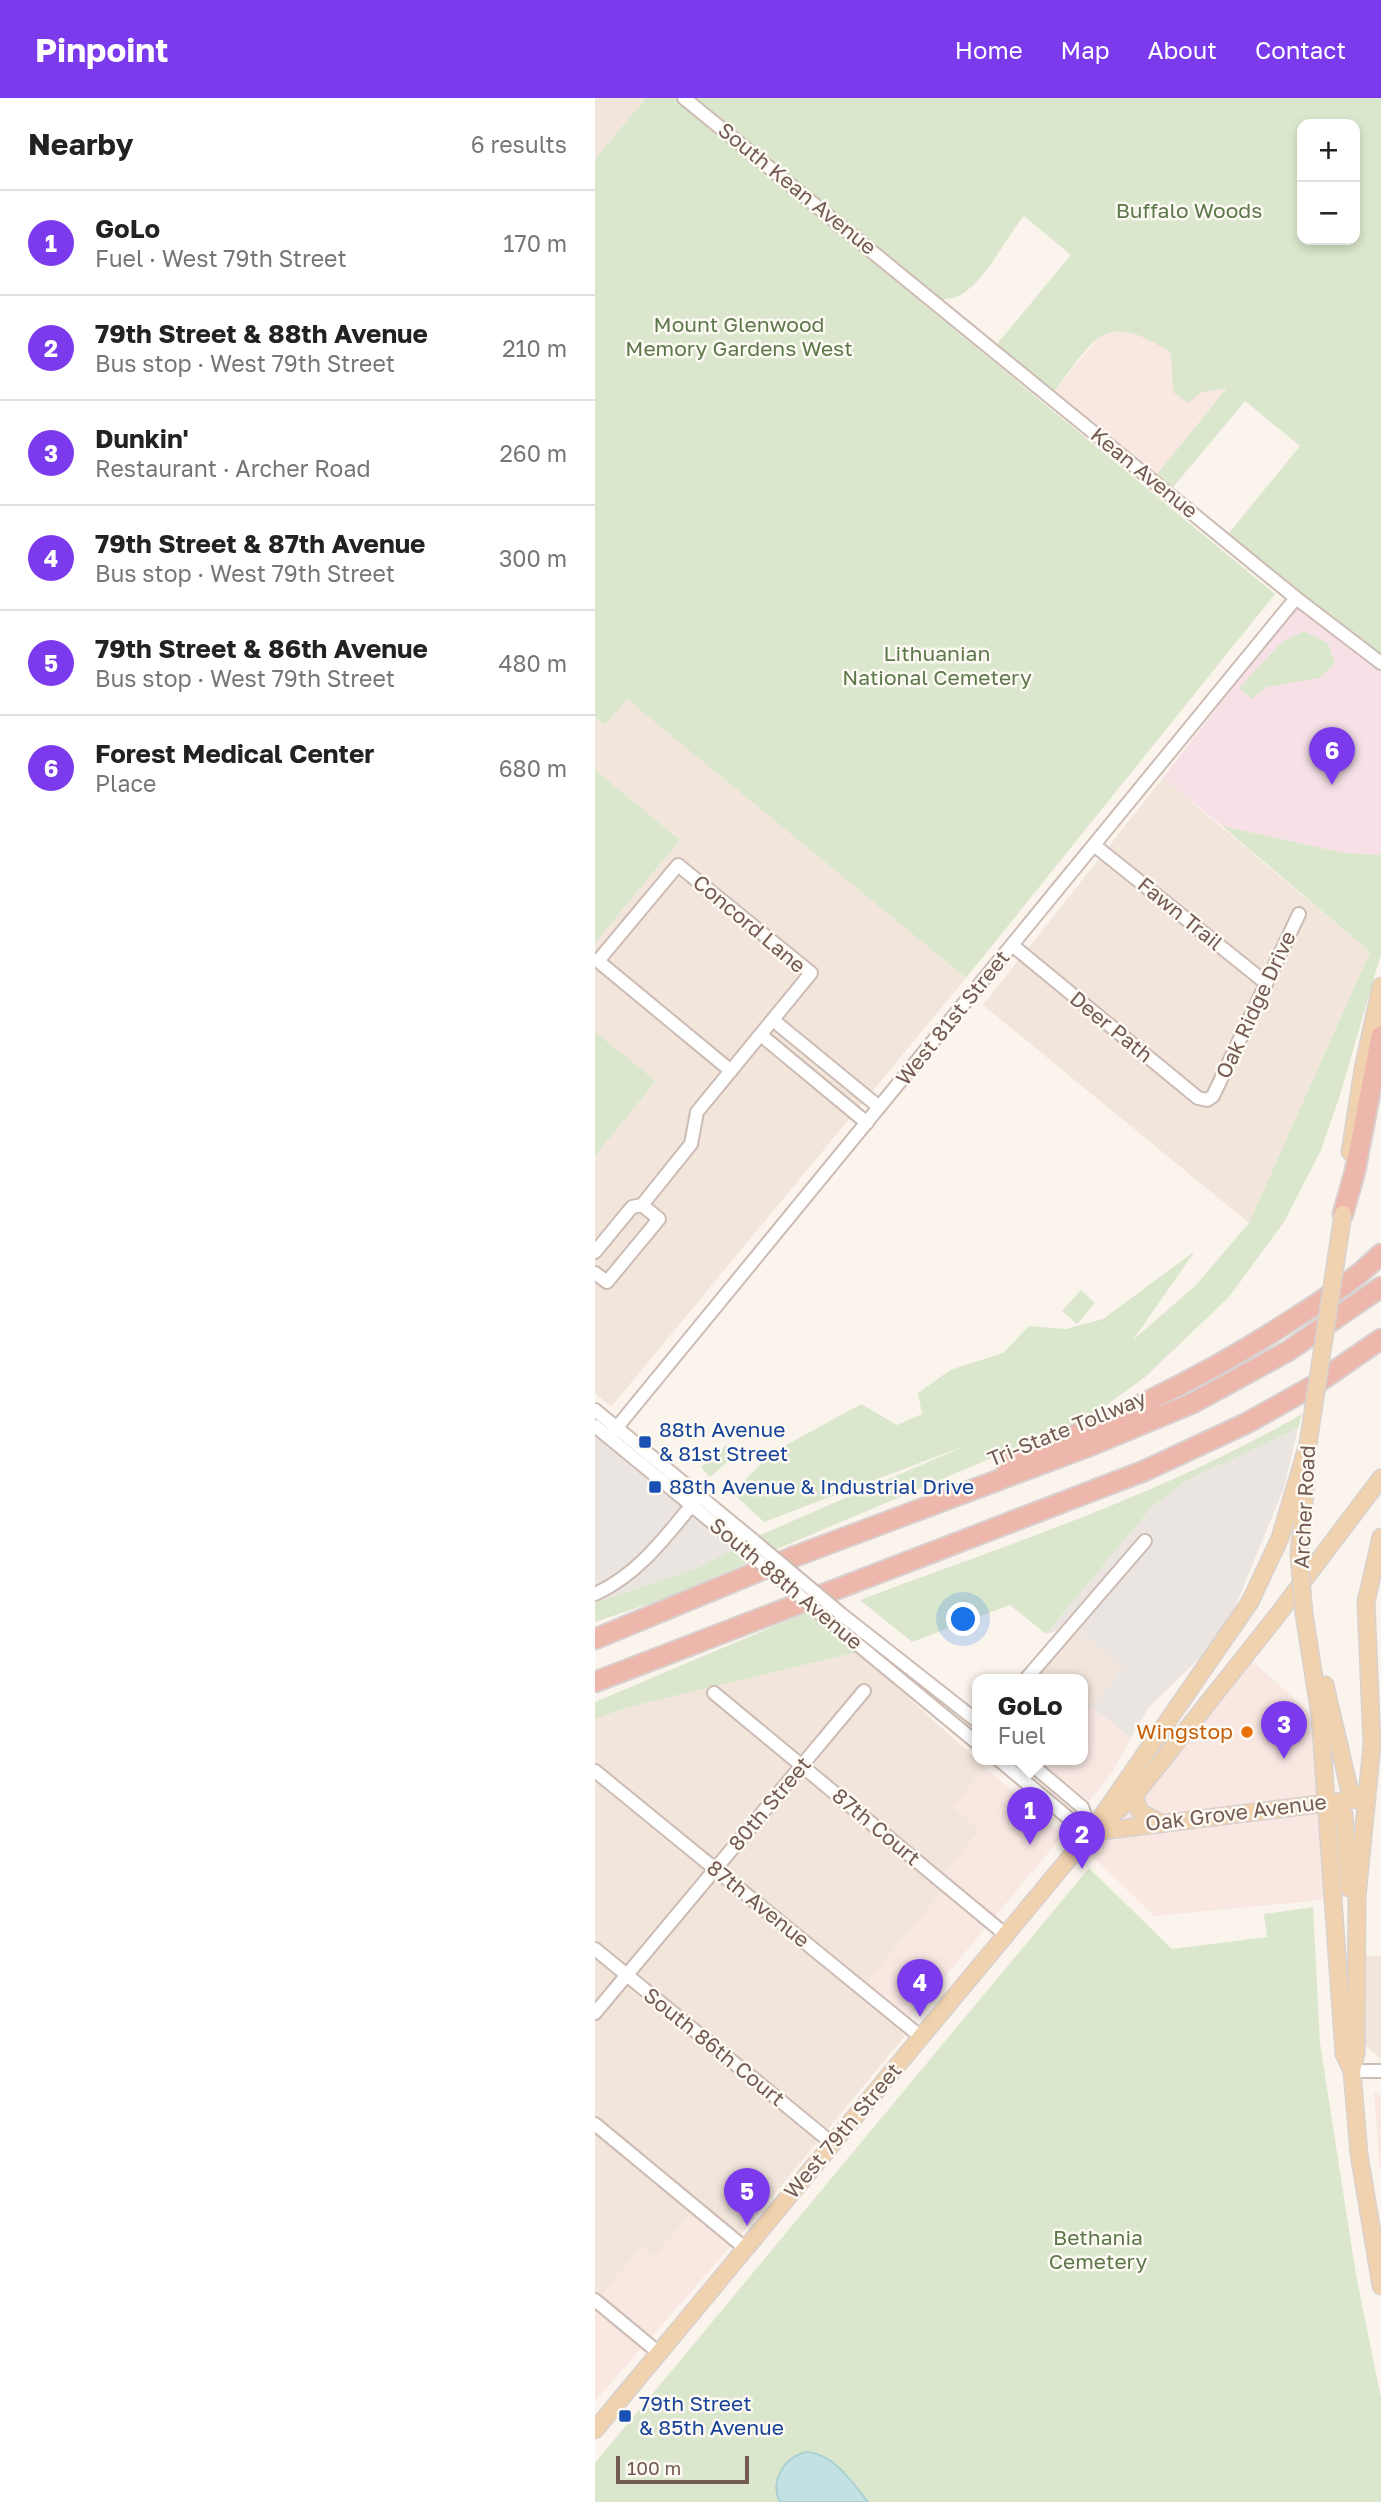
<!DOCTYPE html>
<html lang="en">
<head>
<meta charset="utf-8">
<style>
	body { margin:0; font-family:"Golos Text",sans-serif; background:#f2f2f2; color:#222 }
	.controls { position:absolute; right:21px; top:21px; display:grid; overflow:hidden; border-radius:14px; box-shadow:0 4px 10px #0003 }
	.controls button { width:63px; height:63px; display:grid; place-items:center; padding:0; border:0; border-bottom:2px solid #e0e0e0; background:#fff; color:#222; font:35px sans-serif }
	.scale { position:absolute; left:21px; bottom:18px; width:133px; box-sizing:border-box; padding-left:7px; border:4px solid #745b52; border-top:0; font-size:19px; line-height:24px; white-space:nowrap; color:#745b52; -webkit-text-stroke:5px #fdf9f3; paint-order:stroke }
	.you { position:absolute; left:369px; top:1522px; width:24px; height:24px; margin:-18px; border:5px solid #fff; border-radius:50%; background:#1a73e8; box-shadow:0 0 0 10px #1a73e833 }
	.badge { display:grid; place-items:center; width:46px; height:46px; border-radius:50%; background:#7c3aed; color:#fff; font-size:23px; font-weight:700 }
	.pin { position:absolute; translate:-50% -58px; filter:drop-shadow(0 2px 4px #0008) }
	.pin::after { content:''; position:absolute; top:37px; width:24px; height:21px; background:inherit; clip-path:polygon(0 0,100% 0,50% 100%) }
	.popup { position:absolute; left:377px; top:1576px; width:116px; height:91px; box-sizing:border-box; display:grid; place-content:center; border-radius:14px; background:#fff; filter:drop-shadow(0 2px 5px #0005); font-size:23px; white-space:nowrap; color:#767676 }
	.popup b { font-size:26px; color:#222 }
	.popup::after { content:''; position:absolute; left:50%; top:100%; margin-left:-14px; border:14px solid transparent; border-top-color:#fff }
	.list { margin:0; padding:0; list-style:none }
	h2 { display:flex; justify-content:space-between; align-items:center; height:91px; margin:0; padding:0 28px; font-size:30px }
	h2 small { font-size:23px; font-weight:400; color:#767676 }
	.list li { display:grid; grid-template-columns:46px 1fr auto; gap:21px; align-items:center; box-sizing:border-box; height:105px; padding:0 28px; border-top:2px solid #e0e0e0 }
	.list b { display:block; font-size:26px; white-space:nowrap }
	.list p { margin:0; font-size:23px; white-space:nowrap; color:#767676 }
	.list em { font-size:23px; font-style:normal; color:#767676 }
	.map { position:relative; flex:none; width:786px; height:2404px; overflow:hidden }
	header { display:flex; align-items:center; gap:42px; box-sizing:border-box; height:98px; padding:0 35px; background:#7c3aed; color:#fff }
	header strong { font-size:33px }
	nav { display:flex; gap:38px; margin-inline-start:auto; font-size:24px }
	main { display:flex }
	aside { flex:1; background:#fff }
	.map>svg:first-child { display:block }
</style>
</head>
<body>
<header>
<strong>Pinpoint</strong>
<nav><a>Home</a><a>Map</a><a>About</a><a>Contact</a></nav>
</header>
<main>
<aside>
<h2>Nearby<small>6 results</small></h2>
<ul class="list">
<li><span class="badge">1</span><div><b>GoLo</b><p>Fuel · West 79th Street</p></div><em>170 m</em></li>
<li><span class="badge">2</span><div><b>79th Street &amp; 88th Avenue</b><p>Bus stop · West 79th Street</p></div><em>210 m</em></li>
<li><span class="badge">3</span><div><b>Dunkin'</b><p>Restaurant · Archer Road</p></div><em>260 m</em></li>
<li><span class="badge">4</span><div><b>79th Street &amp; 87th Avenue</b><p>Bus stop · West 79th Street</p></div><em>300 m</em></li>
<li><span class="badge">5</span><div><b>79th Street &amp; 86th Avenue</b><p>Bus stop · West 79th Street</p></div><em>480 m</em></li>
<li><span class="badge">6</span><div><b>Forest Medical Center</b><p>Place</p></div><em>680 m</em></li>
</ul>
</aside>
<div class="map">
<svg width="786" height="2404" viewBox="0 0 786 2404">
	<rect width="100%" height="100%" fill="#fbf4ed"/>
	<!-- residential -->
	<g fill="#f2e6dc">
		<polygon points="0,0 51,0 0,61"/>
		<polygon points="32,600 371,880 16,1309 0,1295 0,1058 61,983 0,934 0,845 85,742 0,672 0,619 10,627"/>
		<polygon points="568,680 775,854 654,1125 388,907"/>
		<polygon points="478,1527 529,1571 488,1619 488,1581 431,1581"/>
		<polygon points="263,1554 391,1670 358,1709 385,1732 342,1785 349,1792 263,1895 306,1931 309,1939 150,2132 137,2131 105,2105 59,2159 46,2149 0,2205 0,1621 34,1609"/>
		<polygon points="765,1858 786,1858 786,1961 766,1944"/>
	</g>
	<!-- commercial -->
	<g fill="#f9e7e2">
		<polygon points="531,206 633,289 558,381 456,297"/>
		<polygon points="655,1560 725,1625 729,1699 507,1730"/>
		<polygon points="496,1608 536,1640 518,1673 494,1703 448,1666 452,1661 488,1661 488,1619"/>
		<polygon points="391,1670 468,1737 306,1931 262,1896 349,1792 341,1785 385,1733 358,1709"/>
		<polygon points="730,1707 737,1801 559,1818 488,1749 497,1738"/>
		<polygon points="779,1994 786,1998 786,2074 784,2063"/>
		<polygon points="105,2105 137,2131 150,2132 0,2303 0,2205 46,2149 59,2159"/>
	</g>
	<!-- industrial -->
	<g fill="#ebe5e2">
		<polygon points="703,1330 689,1390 640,1509 608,1557 554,1609 536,1640 496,1608 528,1571 478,1527 451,1536 556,1410 589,1384"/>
		<polygon points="0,1338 64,1388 137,1452 105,1469 0,1505"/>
	</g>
	<!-- medical -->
	<polygon fill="#f7e1e6" points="702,506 786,572 786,757 749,755 627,728 568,680"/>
	<!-- green -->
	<g fill="#dae7cc" fill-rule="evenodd">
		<path d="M51,0H786V562L630,440L705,348L650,303L574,394L558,381L632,290L607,294L593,305L578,294L576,255C506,208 499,244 456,297L398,251L476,157L429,118C409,141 382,202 350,201L345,207L349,211L93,12L680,496L371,880L32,601L10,627L0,619V61ZM707,26H760V142H707Z"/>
		<polygon points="709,533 733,545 740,566 724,580 672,589 657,601 644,590 687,544"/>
		<polygon points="0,672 85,742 0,845"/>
		<polygon points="627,728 749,755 786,757 786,856 745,997 726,1052 689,1124 634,1199 550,1279 506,1311 458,1334 180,1452 163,1438 372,1347 169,1424 138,1395 175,1356 266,1306 302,1327 327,1316 323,1295 355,1272 408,1255 434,1228 471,1231 508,1221 600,1153 538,1242 600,1188 654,1125 775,854"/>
		<polygon points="0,934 61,983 0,1058"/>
		<polygon points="486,1192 500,1205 482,1226 467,1213"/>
		<path d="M707,1316L703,1330L589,1384L556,1410L451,1536L415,1507L317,1544L265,1502C415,1446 568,1396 707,1316Z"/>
		<polygon points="131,1347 140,1357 115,1379 106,1369"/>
		<polygon points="137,1452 152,1465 71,1500 0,1524 0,1505 105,1469"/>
		<polygon points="213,1514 263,1554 34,1609 0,1621 0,1604"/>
		<polygon points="494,1770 577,1851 672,1839 669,1816 718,1809 725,1945 761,2177 786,2300 786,2404 0,2404 0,2365"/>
	</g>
	<!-- water -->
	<path fill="#c3e1e3" stroke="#aad0d3" stroke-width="2" d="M212,2354C239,2356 257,2384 273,2404H185C174,2383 190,2358 212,2354Z"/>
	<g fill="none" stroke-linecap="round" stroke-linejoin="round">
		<!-- minor casing -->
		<g stroke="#ccbcb3" stroke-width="16">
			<g id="minor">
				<polyline points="89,0 701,500 786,565"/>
				<polyline points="499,747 671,885"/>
				<polyline points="417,847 603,1000 612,1002 618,998 704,816"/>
				<polyline points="178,922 284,1009"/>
				<polyline points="166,937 272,1025"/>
				<polyline points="0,1154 37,1109 47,1107 96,1046 102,1014 216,875 83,767 3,863 136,973"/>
				<polyline points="0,1175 12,1184 64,1121 47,1107"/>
				<polyline points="0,1312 159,1443"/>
				<polyline points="0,1328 146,1448"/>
				<polyline points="14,1339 701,500"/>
				<path d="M0,1496C44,1476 71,1438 101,1402"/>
				<polyline points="246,1516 382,1623"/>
				<polyline points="232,1521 382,1645"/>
				<polyline points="431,1581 550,1443"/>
				<polyline points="119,1595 411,1837"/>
				<polyline points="403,1661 477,1723 496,1734"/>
				<polyline points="430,1661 487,1709 496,1734"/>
				<polyline points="0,1673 326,1939"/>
				<polyline points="0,1851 238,2046"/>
				<polyline points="0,1915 269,1593"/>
				<polyline points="757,1973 786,1973"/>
				<polyline points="0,2026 151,2151"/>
				<polyline points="0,2202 64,2255"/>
			</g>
		</g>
		<!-- major casing -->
		<g stroke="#d8d1cf" stroke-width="19">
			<g id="major">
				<polyline points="755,1054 768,971 786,888"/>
				<polyline points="786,1439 771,1504 777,1647 762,1799 761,1955 757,1973 764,2056 786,2188"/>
				<polyline points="704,1457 711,1383"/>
				<polyline points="709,1516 725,1617 749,1956 757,1973"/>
				<polyline points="730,1587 755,1694 768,1699"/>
				<polyline points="539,1698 545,1714 566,1725"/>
				<polyline points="733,1703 749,1716 754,1790"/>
				<polyline points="509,1724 539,1698 681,1519 786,1380"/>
				<polyline points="499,1734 772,1700"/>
				<polyline points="0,2332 496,1734 655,1504 685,1440 713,1346"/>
			</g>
		</g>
		<!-- highway casing -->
		<g stroke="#d8d1cf" stroke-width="23">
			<g id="highway">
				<polyline points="748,1116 760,1073 786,938"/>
				<path d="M411,1366C510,1325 602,1284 692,1225C725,1204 758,1184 786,1156"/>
				<polyline points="0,1541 198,1459 497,1347 598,1305 693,1253 786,1189"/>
				<polyline points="0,1584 549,1373 652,1325 718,1288 786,1241"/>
			</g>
		</g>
		<!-- minor -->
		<use href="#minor" stroke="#fff" stroke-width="12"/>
		<!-- major -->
		<use href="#major" stroke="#f1d2ae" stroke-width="16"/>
		<!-- highway -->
		<use href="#highway" stroke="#edb7ac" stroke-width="19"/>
		<!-- minor-bridge casing -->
		<g stroke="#ccbcb3" stroke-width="16" stroke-linecap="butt">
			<g id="minor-bridge">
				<polyline points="159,1443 246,1516"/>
				<polyline points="146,1448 232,1521"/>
			</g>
		</g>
		<!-- major-bridge casing -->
		<g stroke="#d8d1cf" stroke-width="19" stroke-linecap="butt">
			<g id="major-bridge">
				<polyline points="713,1346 748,1116"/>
				<polyline points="704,1457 709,1516"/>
			</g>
		</g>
		<!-- minor-bridge -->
		<use href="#minor-bridge" stroke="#fff" stroke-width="12"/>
		<!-- major-bridge -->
		<use href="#major-bridge" stroke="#f1d2ae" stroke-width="16"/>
	</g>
	<!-- markers -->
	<g fill="#1a4fb4" stroke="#fdf9f3" stroke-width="2.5">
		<rect x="43" y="1337" width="14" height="14" rx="3.5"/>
		<rect x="53" y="1382" width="14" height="14" rx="3.5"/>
		<rect x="23" y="2311" width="14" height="14" rx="3.5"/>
	</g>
	<circle fill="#e8710a" stroke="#fdf9f3" stroke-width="2.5" cx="652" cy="1634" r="7"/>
	<g text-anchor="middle" stroke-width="5" stroke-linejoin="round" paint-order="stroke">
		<!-- street labels -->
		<g font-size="21" fill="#745b52" stroke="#fdf9f3">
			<text transform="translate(202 91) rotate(39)" y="7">South Kean Avenue</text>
			<text transform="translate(549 375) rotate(39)" y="7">Kean Avenue</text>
			<text transform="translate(585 816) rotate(39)" y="7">Fawn Trail</text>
			<text transform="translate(154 826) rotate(40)" y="7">Concord Lane</text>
			<text transform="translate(661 907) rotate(-65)" y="7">Oak Ridge Drive</text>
			<text transform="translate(358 920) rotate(-51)" y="7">West 81st Street</text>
			<text transform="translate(516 929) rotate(39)" y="7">Deer Path</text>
			<text transform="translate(472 1331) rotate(-22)" y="7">Tri-State Tollway</text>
			<text transform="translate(710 1409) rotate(-87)" y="7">Archer Road</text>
			<text transform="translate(191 1486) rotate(40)" y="7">South 88th Avenue</text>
			<text transform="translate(175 1706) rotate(-50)" y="7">80th Street</text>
			<text transform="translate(641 1715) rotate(-7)" y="7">Oak Grove Avenue</text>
			<text transform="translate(281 1729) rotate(40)" y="7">87th Court</text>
			<text transform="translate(163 1806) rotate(39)" y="7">87th Avenue</text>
			<text transform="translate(119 1949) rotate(39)" y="7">South 86th Court</text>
			<text transform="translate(248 2033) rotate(-50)" y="7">West 79th Street</text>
		</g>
		<!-- park labels -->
		<g font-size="21" fill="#5c784b" stroke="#fdf9f3">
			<text x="594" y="120">Buffalo Woods</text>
			<text x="144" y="234">Mount Glenwood<tspan x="144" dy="24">Memory Gardens West</tspan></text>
			<text x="342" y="563">Lithuanian<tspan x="342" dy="24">National Cemetery</tspan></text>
			<text x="503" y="2147">Bethania<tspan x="503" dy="24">Cemetery</tspan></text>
		</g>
		<!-- transit labels -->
		<g font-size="21" fill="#164399" stroke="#fdf9f3" text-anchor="start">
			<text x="64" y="1339">88th Avenue<tspan x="64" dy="24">&amp; 81st Street</tspan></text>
			<text x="74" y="1396">88th Avenue &amp; Industrial Drive</text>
			<text x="44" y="2313">79th Street<tspan x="44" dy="24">&amp; 85th Avenue</tspan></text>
		</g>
		<!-- food labels -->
		<g font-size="21" fill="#c56008" stroke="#fdf9f3" text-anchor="end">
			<text x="638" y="1641">Wingstop</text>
		</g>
	</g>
</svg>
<div class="controls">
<button>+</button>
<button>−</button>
</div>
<div class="scale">100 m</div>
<div class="you"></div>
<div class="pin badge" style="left:435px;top:1747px">1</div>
<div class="popup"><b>GoLo</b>Fuel</div>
<div class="pin badge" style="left:487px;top:1771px">2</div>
<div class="pin badge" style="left:689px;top:1661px">3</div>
<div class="pin badge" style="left:325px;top:1919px">4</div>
<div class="pin badge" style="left:152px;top:2128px">5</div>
<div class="pin badge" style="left:737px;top:687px">6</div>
</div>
</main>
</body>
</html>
